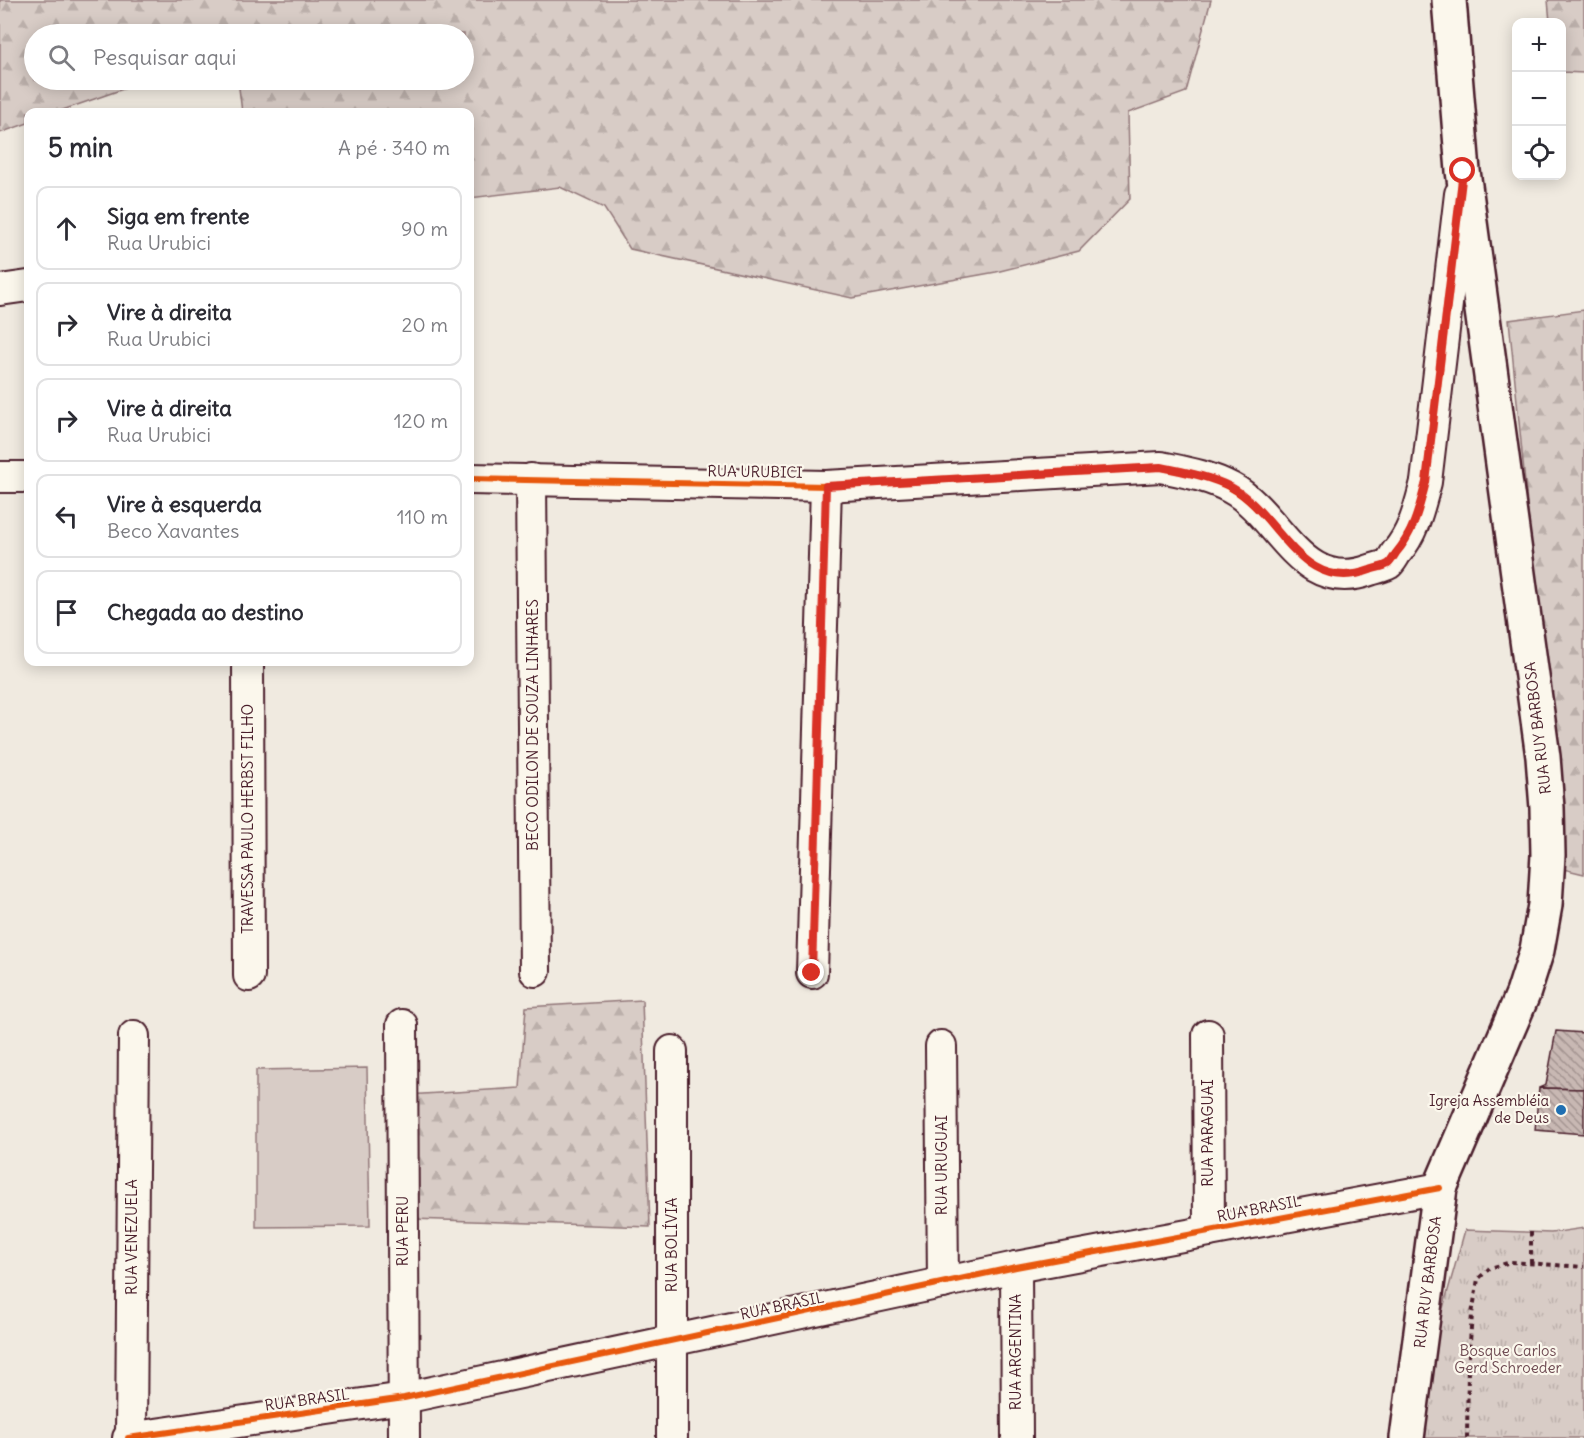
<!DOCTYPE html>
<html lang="pt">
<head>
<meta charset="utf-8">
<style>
	body { margin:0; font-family:Delius,sans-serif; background:#f7f7f7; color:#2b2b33 }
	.controls { position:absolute; right:18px; top:18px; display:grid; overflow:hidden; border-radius:12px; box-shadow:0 3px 15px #0003 }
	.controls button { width:54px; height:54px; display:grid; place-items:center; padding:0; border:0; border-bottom:2px solid #e1e1e2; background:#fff; color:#2b2b33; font:30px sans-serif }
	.stop { position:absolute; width:18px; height:18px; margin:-14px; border:4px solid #d93025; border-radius:50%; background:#fff }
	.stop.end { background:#d93025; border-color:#fff; box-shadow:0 2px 6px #0008 }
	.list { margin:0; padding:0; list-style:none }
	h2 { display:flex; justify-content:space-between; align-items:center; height:78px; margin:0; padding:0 24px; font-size:26px }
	h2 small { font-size:20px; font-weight:400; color:#7c7c81 }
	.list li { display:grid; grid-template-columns:39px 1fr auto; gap:18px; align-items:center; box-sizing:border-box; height:84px; margin:0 12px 12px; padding:0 12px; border:2px solid #e1e1e2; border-radius:12px }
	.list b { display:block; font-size:22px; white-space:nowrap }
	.list p { margin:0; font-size:20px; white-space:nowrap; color:#7c7c81 }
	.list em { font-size:20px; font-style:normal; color:#7c7c81 }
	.icon { flex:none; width:33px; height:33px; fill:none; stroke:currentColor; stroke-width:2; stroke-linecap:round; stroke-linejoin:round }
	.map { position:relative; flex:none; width:1584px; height:1438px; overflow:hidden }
	.search { position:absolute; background:#fff; box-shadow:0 3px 15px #0003; left:24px; top:24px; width:450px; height:66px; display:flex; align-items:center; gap:15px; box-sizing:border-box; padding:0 21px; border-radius:33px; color:#7c7c81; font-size:22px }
	.panel { position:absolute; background:#fff; box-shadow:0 3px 15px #0003; left:24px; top:108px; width:450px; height:558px; border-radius:12px }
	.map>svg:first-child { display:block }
</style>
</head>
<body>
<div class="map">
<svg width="1584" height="1438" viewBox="0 0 1584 1438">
	<defs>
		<pattern id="forest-firs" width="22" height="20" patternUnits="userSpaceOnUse" patternTransform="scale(1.5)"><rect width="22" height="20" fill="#d8ccc6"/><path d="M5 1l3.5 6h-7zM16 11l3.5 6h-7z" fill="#bbafaa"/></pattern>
		<pattern id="park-tufts" width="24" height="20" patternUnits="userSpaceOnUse" patternTransform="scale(1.5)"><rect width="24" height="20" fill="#d8ccc6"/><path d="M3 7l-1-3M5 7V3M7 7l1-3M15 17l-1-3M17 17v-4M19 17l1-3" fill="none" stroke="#bbafaa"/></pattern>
		<pattern id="building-back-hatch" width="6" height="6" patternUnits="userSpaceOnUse" patternTransform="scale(1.5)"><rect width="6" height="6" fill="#c8b8b3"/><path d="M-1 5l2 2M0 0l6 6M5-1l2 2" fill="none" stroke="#a49592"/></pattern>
	</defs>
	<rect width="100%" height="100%" fill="#f0eae0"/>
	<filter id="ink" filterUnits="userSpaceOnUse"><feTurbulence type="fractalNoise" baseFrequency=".0167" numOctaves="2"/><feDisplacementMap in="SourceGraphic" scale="12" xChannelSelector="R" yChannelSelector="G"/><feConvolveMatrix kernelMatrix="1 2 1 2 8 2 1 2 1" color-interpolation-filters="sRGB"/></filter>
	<g filter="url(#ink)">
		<!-- grass -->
		<polygon fill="#d8ccc6" stroke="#917678" stroke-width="1.5" points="367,1068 370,1226 256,1227 256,1070"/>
		<!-- forest -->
		<g fill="url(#forest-firs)" stroke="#917678" stroke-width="1.5">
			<polygon points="0,0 1211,0 1186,92 1128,113 1130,199 1079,251 996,272 852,298 630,249 604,208 560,187 470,198 470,112 242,112 238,80 464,80 464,34 34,34 34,80 149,80 57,112 28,112 28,123 0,133"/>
			<polygon points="1548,0 1584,0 1584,73 1562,72 1562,22 1550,22"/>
			<polygon points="1584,310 1584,874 1563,869 1509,320"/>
			<polygon points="642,1000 650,1227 412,1219 407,1095 520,1088 526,1007"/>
		</g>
		<!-- park -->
		<polygon fill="url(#park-tufts)" stroke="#917678" stroke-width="1.5" points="1584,1228 1584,1438 1413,1438 1422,1383 1465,1230 1551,1233"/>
		<!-- building -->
		<g fill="url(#building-back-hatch)" stroke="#4a1f2b" stroke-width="1.5">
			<polygon points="1556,1031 1584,1033 1584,1089 1539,1088 1546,1085"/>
			<polygon points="1539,1088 1584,1089 1584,1134 1535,1130"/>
		</g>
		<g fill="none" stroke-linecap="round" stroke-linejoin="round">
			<!-- minor casing -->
			<g stroke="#4a1f2b" stroke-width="34">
				<g id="minor">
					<polyline points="0,290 28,286"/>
					<polyline points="0,477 28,477"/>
					<path d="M470,479L826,486L1161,467C1185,472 1209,476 1231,488C1280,514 1300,596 1370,570C1375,568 1383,567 1388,564C1391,562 1394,556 1396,553C1414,532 1419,508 1426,482L1460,194"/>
					<polyline points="531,479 535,971"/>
					<polyline points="248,662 249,976"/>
					<polyline points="812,973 826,486"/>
					<polyline points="402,1025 404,1438"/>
					<polyline points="1208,1035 1209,1231"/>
					<polyline points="941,1046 943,1283"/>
					<polyline points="672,1051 672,1438"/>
					<polyline points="1016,1267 1017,1438"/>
					<polyline points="128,1438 404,1398 1016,1267 1440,1188"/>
					<polyline points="131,1438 134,1036"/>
				</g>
			</g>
			<!-- major casing -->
			<g stroke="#4a1f2b" stroke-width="38">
				<polyline id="major" points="1407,1438 1440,1188 1523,994 1537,950 1545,905 1548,855 1547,808 1543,757 1463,171 1449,0"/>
			</g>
			<!-- path -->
			<g stroke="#4a1f2b" stroke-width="4" stroke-dasharray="4.5 4.5" stroke-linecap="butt">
				<polyline points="1531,1232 1531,1263"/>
				<polyline points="1467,1438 1468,1370 1472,1314 1478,1279 1490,1268 1511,1262 1584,1267"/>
			</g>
			<!-- minor -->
			<use href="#minor" stroke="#fbf7ec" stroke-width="30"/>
			<!-- major -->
			<use href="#major" stroke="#fbf7ec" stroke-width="33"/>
			<!-- cycleway casing -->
			<g stroke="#fbf7ec" stroke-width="10">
				<g id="cycleway">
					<path d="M470,479L826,486L1161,467C1185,472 1209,476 1231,488C1280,514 1300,596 1370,570C1375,568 1383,567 1388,564C1391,562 1394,556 1396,553C1414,532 1419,508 1426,482L1463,171"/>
					<polyline points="128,1438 404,1398 1016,1267 1440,1188"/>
				</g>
			</g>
			<!-- cycleway -->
			<use href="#cycleway" stroke="#e8590c" stroke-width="6"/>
		</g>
	</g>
	<g fill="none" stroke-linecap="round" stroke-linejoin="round" filter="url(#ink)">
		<!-- route -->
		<path stroke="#d93025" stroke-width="8" d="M812,973L826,486L1161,467C1185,472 1209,476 1231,487C1280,514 1300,596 1370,570C1375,568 1383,567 1388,564C1391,562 1394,556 1396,553C1414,532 1419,508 1426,482L1463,171"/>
	</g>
	<!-- markers -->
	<circle fill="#1f6fb2" stroke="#fbf7ec" stroke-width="2" cx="1561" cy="1110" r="6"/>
	<g text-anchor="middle" stroke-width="4.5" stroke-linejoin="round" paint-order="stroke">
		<!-- street labels -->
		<g font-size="15" fill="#4a1f2b" stroke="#fbf7ec">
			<text transform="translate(755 472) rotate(1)" y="5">RUA URUBICI</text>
			<text transform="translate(533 725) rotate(-90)" y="5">BECO ODILON DE SOUZA LINHARES</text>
			<text transform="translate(1538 728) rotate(-97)" y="5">RUA RUY BARBOSA</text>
			<text transform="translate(248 819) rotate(-90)" y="5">TRAVESSA PAULO HERBST FILHO</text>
			<text transform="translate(1208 1133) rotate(-90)" y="5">RUA PARAGUAI</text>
			<text transform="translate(942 1165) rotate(-90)" y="5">RUA URUGUAI</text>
			<text transform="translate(1259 1209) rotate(-11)" y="5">RUA BRASIL</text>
			<text transform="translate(403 1231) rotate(-90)" y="5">RUA PERU</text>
			<text transform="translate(132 1237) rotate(-90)" y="5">RUA VENEZUELA</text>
			<text transform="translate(672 1245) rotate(-90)" y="5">RUA BOLÍVIA</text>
			<text transform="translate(1428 1282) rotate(-83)" y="5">RUA RUY BARBOSA</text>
			<text transform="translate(782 1306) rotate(-12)" y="5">RUA BRASIL</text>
			<text transform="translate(1016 1352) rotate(-90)" y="5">RUA ARGENTINA</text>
			<text transform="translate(307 1400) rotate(-8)" y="5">RUA BRASIL</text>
		</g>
		<!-- poi labels -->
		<g font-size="15" fill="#4a1f2b" stroke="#fbf7ec" text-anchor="end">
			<text x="1549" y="1106">Igreja Assembléia<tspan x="1549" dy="17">de Deus</tspan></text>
		</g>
		<!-- park labels -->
		<g font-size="15" fill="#6e4a52" stroke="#fbf7ec">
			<text x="1508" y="1356">Bosque Carlos<tspan x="1508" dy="17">Gerd Schroeder</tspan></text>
		</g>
	</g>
</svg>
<div class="controls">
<button>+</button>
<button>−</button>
<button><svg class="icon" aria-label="locate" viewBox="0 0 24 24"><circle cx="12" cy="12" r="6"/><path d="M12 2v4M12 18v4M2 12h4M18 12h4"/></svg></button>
</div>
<div class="stop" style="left:1463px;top:171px"></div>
<div class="stop end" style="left:812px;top:973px"></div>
<div class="search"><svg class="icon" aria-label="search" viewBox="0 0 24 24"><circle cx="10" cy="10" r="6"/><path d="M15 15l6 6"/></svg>Pesquisar aqui</div>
<section class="panel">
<h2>5 min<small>A pé · 340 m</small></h2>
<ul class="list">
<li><svg class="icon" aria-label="ahead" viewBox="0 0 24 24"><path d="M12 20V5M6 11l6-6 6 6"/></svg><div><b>Siga em frente</b><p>Rua Urubici</p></div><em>90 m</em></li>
<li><svg class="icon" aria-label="right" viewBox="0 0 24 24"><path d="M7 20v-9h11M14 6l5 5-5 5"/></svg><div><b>Vire à direita</b><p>Rua Urubici</p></div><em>20 m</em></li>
<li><svg class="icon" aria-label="right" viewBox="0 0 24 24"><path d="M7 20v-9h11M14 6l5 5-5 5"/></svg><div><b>Vire à direita</b><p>Rua Urubici</p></div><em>120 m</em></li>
<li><svg class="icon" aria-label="left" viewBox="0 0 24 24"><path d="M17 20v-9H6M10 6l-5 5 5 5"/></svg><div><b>Vire à esquerda</b><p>Beco Xavantes</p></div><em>110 m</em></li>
<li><svg class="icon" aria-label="arrive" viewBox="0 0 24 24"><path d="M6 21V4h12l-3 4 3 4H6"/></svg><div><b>Chegada ao destino</b></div></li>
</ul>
</section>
</div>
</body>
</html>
